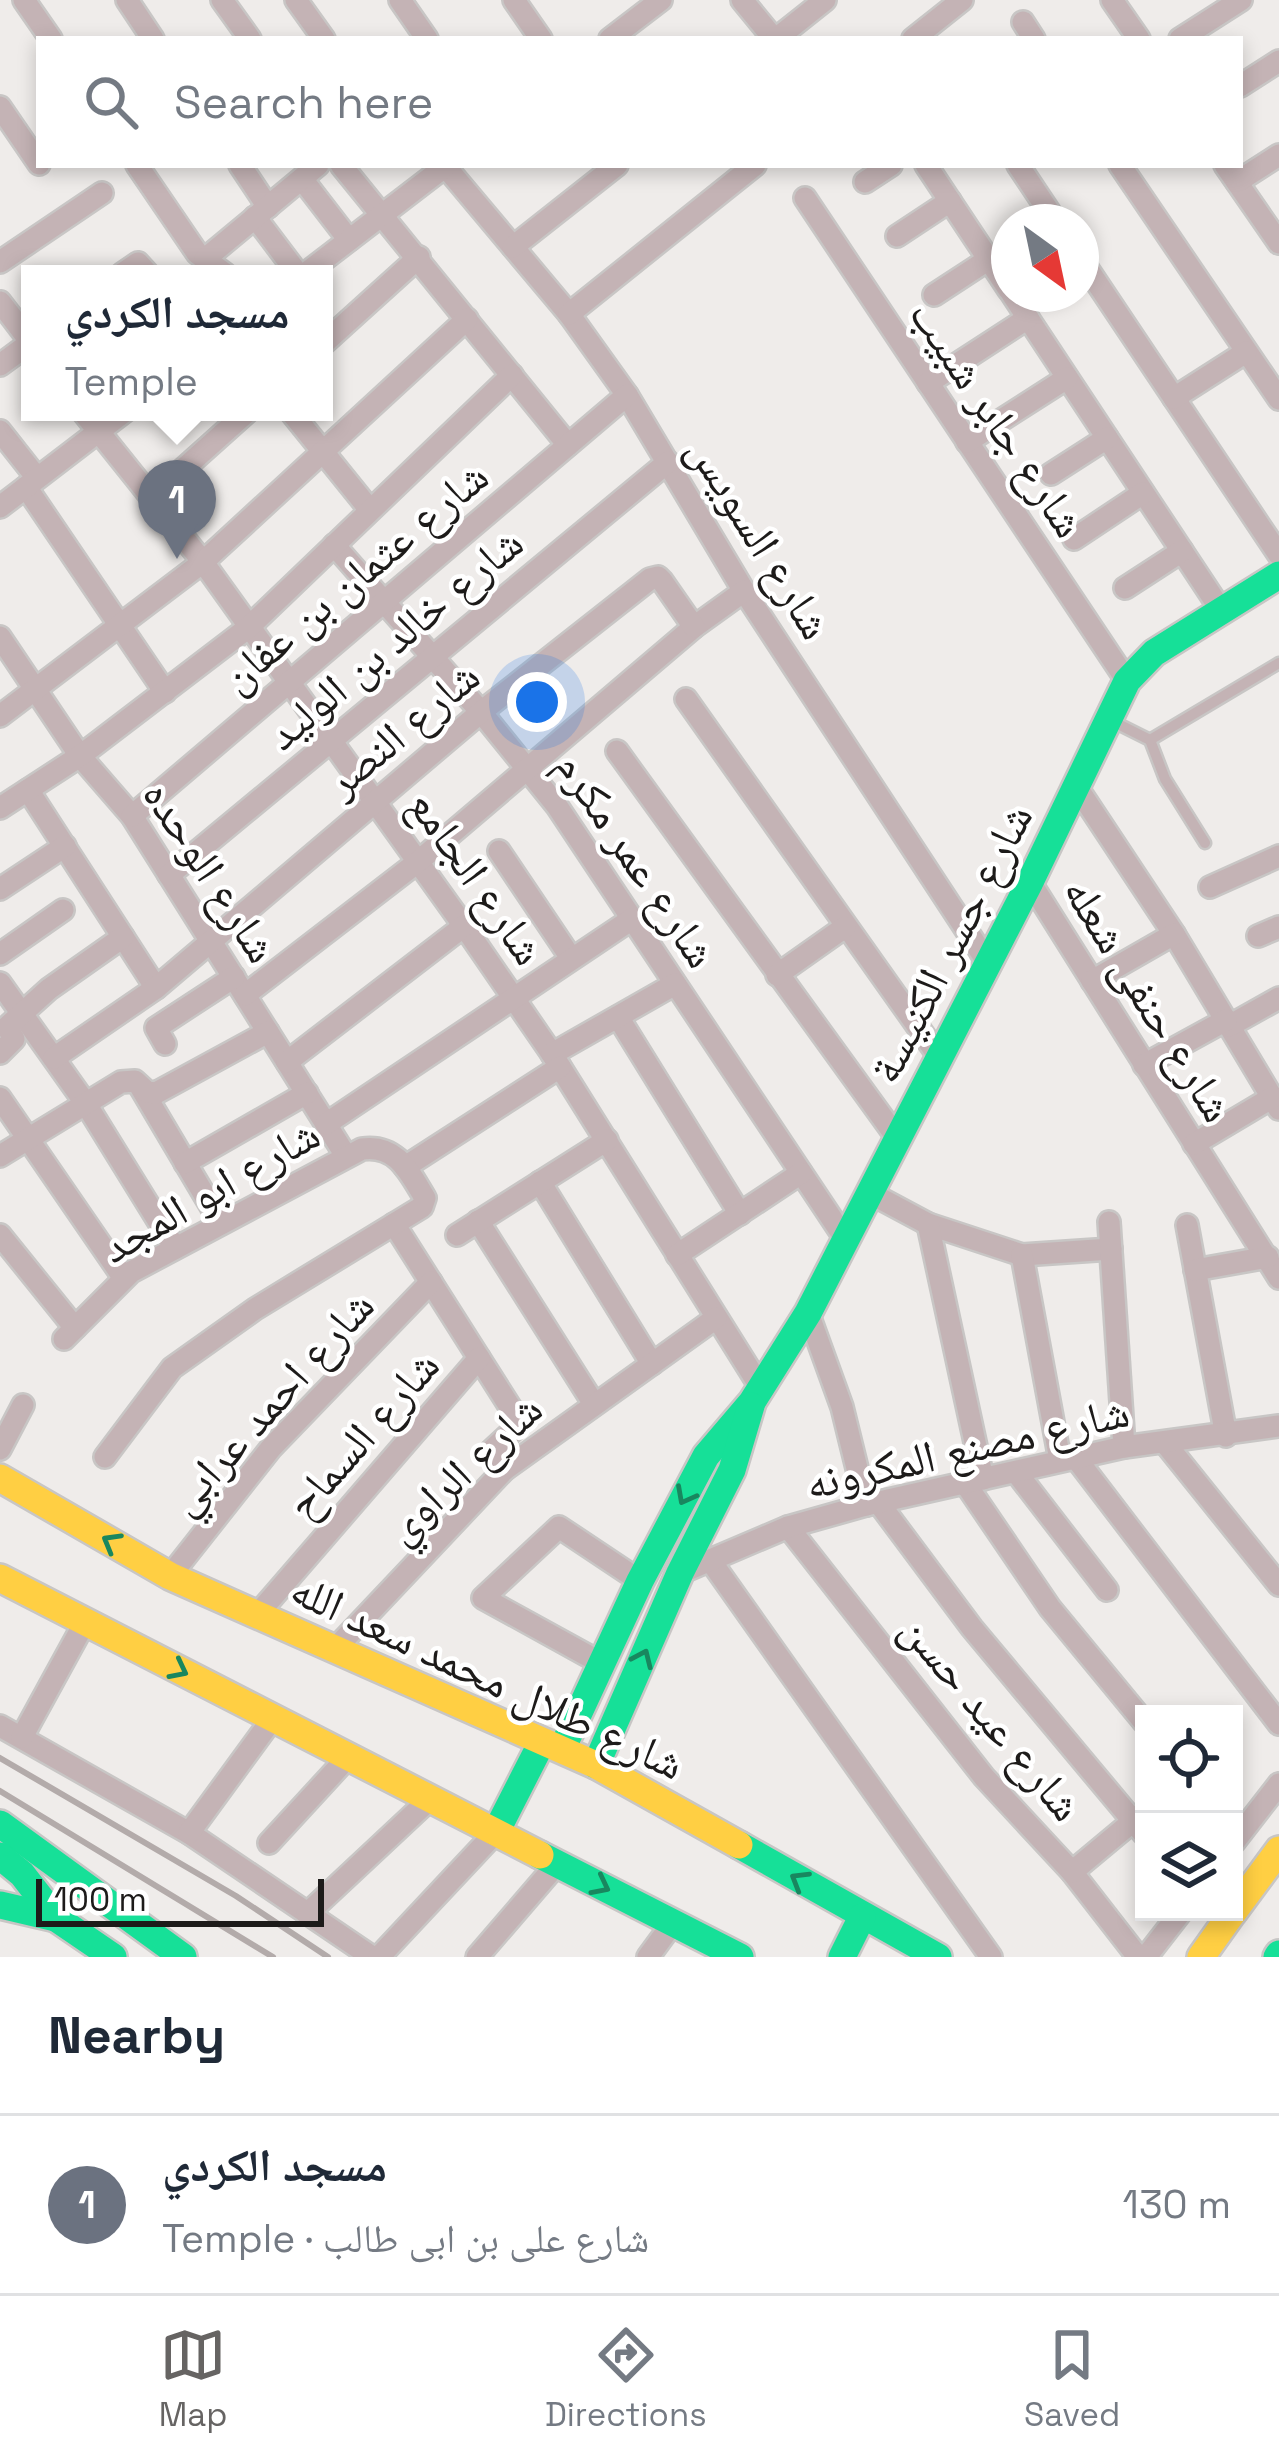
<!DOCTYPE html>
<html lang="en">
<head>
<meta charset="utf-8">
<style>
	body { margin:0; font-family:"Space Grotesk","Noto Naskh Arabic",sans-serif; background:#f6f6f7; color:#1f2937 }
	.controls { position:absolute; right:36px; bottom:36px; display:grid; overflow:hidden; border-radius:0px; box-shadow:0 6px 18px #0003 }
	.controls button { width:108px; height:108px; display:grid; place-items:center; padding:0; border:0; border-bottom:3px solid #e0e1e3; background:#fff; color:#1f2937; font:60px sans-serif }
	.compass { position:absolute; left:991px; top:204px; width:108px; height:108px; border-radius:50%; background:#fff; box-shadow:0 6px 18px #0003; rotate:147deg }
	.scale { position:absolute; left:36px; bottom:30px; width:288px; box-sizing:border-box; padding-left:12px; border:6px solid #1d1b1a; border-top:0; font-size:33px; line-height:42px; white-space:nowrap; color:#1d1b1a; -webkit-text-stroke:9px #fff; paint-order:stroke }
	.you { position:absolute; left:537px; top:702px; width:42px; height:42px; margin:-30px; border:9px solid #fff; border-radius:50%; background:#1a73e8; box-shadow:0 0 0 18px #1a73e833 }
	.badge { display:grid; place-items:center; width:78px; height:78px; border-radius:50%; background:#666463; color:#fff; font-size:39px; font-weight:700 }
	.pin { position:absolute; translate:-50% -99px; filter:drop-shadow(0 3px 6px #0008) }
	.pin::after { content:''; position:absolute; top:63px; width:42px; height:36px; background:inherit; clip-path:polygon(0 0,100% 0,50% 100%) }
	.popup { position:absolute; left:21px; top:265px; width:312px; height:156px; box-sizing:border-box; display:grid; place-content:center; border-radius:0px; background:#fff; filter:drop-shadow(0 3px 9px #0005); font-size:39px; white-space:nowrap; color:#747a83 }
	.popup b { font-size:45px; color:#1f2937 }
	.popup::after { content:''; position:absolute; left:50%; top:100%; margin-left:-24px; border:24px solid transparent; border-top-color:#fff }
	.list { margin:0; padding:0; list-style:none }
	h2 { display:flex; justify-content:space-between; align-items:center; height:156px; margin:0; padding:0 48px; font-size:51px }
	h2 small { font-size:39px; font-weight:400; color:#747a83 }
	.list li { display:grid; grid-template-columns:78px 1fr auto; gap:36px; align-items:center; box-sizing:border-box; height:180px; padding:0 48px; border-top:3px solid #e0e1e3 }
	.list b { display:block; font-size:45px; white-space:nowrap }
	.list p { margin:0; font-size:39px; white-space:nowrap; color:#747a83 }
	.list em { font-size:39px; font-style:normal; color:#747a83 }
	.icon { flex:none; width:66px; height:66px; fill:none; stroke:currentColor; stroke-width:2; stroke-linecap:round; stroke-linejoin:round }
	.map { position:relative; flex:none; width:1279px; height:1957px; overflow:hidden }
	.search { position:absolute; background:#fff; box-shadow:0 6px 18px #0003; left:36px; right:36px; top:36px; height:132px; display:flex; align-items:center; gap:30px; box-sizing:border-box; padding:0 42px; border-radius:0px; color:#747a83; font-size:45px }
	.sheet { height:336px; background:#fff }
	nav { display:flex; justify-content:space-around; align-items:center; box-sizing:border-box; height:168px; border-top:3px solid #e0e1e3; background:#fff; font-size:33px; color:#747a83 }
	nav a { display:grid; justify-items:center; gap:6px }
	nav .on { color:#666463 }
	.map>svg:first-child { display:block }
</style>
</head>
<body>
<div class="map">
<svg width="1279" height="1957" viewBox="0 0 1279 1957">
	<rect width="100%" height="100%" fill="#efecea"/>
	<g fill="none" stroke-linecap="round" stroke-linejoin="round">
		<!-- lane casing -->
		<g stroke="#c8c6c5" stroke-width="15">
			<g id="lane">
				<polyline points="1110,720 1150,740 1165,779 1205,843"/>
				<polyline points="1150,740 1279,663"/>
			</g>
		</g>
		<!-- street casing -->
		<g stroke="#c8c6c5" stroke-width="26">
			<g id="street">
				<polyline points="24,0 51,39"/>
				<polyline points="127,0 153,39"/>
				<polyline points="222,0 250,39"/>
				<polyline points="296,0 324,39"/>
				<polyline points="400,0 427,39"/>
				<polyline points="514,0 541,39"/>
				<polyline points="742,0 774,39"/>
				<polyline points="1112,0 1139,39"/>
				<polyline points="1023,22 1034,39"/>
				<polyline points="610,39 661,0"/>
				<polyline points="776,39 825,0"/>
				<polyline points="913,39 962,0"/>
				<polyline points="1180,39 1241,0"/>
				<polyline points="1240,86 1279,61"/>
				<polyline points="0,107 39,164"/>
				<polyline points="137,165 197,253 225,274"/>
				<polyline points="240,165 268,207"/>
				<polyline points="341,165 568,445"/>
				<polyline points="926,165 1009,290"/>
				<polyline points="1018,165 1056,222"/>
				<polyline points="1120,165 1279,399"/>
				<polyline points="1225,165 1279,243"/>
				<polyline points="445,166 569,314 627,395 744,591 988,963"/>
				<polyline points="302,179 349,240"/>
				<polyline points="865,182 891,165"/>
				<polyline points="1237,182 1279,155"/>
				<polyline points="805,198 1127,681"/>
				<polyline points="255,217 298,274"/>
				<polyline points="897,236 950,201"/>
				<polyline points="513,247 617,165"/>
				<polyline points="205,259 318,165"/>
				<polyline points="1081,259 1279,555"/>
				<polyline points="0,262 102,193"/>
				<polyline points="122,274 138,263 148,274"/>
				<polyline points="305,274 447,165"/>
				<polyline points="1012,294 1221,610"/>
				<polyline points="934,295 989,259"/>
				<polyline points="0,302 30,341"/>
				<polyline points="569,314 755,165"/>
				<polyline points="324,343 419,257"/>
				<polyline points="0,365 30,343"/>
				<polyline points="928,383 1028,318"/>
				<polyline points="1174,398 1246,352"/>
				<polyline points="83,412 203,562 464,926 552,1054 761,1388"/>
				<polyline points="291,412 370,510"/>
				<polyline points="0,431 37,478"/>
				<polyline points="967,442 1067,378"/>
				<polyline points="1051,474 1107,438"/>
				<polyline points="26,487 165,692"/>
				<polyline points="151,498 247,412"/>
				<polyline points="0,507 124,412"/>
				<polyline points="1074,539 1143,493"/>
				<polyline points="334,545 481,712 557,806 846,1240"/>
				<polyline points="1125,588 1182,551"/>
				<polyline points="0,637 80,756 132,816 346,1156"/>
				<polyline points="686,699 940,1058"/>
				<polyline points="0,716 203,562 467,319"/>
				<polyline points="617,751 898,1139"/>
				<polyline points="1076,786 1174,934 1279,1109"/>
				<polyline points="28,790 156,988"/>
				<polyline points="0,808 80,756 249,627 512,375"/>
				<polyline points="132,816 627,395"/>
				<polyline points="499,851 571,958"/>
				<polyline points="169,875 668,462"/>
				<polyline points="1030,882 1279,1278"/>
				<polyline points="1210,887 1279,856"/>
				<polyline points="0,889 65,846"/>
				<polyline points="1258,936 1279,927"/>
				<polyline points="0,954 63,910"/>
				<polyline points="777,975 845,927"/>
				<polyline points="1092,981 1174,934"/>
				<polyline points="0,983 86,1104 175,1248"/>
				<polyline points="245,995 419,861 694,627 744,591"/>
				<polyline points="618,1017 740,1214"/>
				<polyline points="1229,1026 1279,998"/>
				<polyline points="165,1044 156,1028 234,977"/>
				<polyline points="0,1053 14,1039 7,1027 49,989 123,937"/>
				<polyline points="552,1054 675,984"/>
				<polyline points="54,1058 156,988 481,712 650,579 658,577 662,581 694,627"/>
				<polyline points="287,1062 464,926"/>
				<polyline points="1144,1065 1226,1020"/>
				<polyline points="141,1088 221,1223"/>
				<polyline points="0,1098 123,1277"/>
				<polyline points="326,1124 632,919"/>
				<polyline points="1194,1144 1273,1097"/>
				<polyline points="0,1156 121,1082 135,1081 147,1092 156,1093 268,1032"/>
				<polyline points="185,1163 307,1093"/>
				<polyline points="405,1167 560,1067"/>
				<polyline points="540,1182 652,1364"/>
				<polyline points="870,1193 928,1224 1022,1255 1111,1249"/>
				<polyline points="478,1221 594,1404"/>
				<polyline points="1109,1222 1124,1447"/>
				<polyline points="394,1224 519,1421 517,1427 491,1451 492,1457 504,1470"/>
				<polyline points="928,1224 983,1479"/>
				<polyline points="1187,1225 1226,1436"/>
				<polyline points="0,1235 75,1328"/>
				<polyline points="457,1235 607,1140"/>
				<polyline points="677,1255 801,1173"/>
				<polyline points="1022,1255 1060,1460"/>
				<polyline points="1195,1270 1268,1257"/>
				<polyline points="808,1313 842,1407 866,1505"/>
				<path d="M64,1339L131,1272L362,1149C397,1144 409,1172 425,1198L422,1207L255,1309L172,1368L105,1457"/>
				<polyline points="1165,1443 1279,1585"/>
				<polyline points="0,1449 23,1405"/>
				<polyline points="1075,1457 1279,1724"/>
				<polyline points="1016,1472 1107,1590"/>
				<polyline points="965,1483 1050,1608 1144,1722"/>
				<polyline points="878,1502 972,1628 1144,1834"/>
				<polyline points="788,1527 984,1777 1072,1872 1138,1957"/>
				<polyline points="710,1560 991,1957"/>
				<polyline points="680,1573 788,1527 866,1505 1124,1447 1279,1426"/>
				<polyline points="170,1576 271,1448 431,1282"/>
				<polyline points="257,1615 479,1358"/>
				<polyline points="335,1649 504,1470 716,1318"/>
				<polyline points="601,1663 483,1598 559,1527 640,1581"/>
				<polyline points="0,1726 189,1833 372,1957"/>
				<polyline points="22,1737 85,1622"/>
				<polyline points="189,1833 273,1718"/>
				<polyline points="1234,1842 1279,1784"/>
				<polyline points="269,1843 348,1757"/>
				<polyline points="1072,1872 1144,1812"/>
				<polyline points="307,1914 430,1799"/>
				<polyline points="379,1957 496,1832"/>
				<polyline points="477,1957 557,1864"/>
				<polyline points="648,1957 673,1923"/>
				<polyline points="1146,1957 1181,1912"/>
			</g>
		</g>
		<!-- fast casing -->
		<g stroke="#c8c6c5" stroke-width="32">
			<g id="fast">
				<polyline points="562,1749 640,1581 706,1456 752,1402 808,1313 1030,882 1127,681 1154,653 1279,575"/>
				<polyline points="596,1765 680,1573 732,1470 751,1406"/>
				<polyline points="0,1824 183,1957"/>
				<polyline points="496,1832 542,1742"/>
				<polyline points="739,1845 938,1957"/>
				<polyline points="540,1855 740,1957"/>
				<polyline points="0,1856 22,1874 56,1918 113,1957"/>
				<polyline points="0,1905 56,1918"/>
				<polyline points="842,1957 862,1917"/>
				<polyline points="1277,1957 1279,1954"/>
			</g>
		</g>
		<!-- slow casing -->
		<g stroke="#c8c6c5" stroke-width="32">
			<g id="slow">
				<polyline points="0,1478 170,1576 596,1765 739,1845"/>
				<polyline points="0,1578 540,1855"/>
				<polyline points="1234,1911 1279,1850"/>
				<polyline points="1201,1957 1233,1912"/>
			</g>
		</g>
		<!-- lane -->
		<use href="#lane" stroke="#c4b3b5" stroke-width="10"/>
		<!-- street -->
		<use href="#street" stroke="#c4b3b5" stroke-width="21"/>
		<!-- fast -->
		<use href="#fast" stroke="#16e098" stroke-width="27"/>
		<!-- slow -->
		<use href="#slow" stroke="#ffcf43" stroke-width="27"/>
		<!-- rail -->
		<g stroke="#b3abaa" stroke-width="6">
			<polyline points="0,1758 236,1896 328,1957"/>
			<polyline points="0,1791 273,1957"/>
		</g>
	</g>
	<!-- one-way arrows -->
	<defs><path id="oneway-chevron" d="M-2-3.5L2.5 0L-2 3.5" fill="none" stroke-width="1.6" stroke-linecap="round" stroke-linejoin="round" transform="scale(3)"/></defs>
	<g stroke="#19875f">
		<use href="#oneway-chevron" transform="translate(685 1496) rotate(118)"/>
		<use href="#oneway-chevron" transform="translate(111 1542) rotate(-150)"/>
		<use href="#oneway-chevron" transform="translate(643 1658) rotate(-66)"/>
		<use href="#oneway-chevron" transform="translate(179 1670) rotate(27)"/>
		<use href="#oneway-chevron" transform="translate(799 1880) rotate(-149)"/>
		<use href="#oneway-chevron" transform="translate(601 1886) rotate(27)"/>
	</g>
	<g text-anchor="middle" stroke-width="9" stroke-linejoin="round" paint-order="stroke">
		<!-- street labels -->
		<g font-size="45" fill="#1d1b1a" stroke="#fff">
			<text transform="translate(998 418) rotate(56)" y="16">شارع جابر شبيب</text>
			<text transform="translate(760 537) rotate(58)" y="16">شارع السويس</text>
			<text transform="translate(354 576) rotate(-40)" y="16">شارع عثمان بن عفان</text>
			<text transform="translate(394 638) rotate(-40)" y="16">شارع خالد بن الوليد</text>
			<text transform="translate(402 728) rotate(-40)" y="16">شارع النصر</text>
			<text transform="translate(637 859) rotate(56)" y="16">شارع عمر مكرم</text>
			<text transform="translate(211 871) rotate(57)" y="16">شارع الوحده</text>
			<text transform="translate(477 877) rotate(55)" y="16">شارع الجامع</text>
			<text transform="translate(950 943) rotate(-63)" y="16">شارع جسر الكنيسة</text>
			<text transform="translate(1149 999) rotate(58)" y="16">شارع حنفى شعله</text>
			<text transform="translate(210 1190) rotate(-30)" y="16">شارع ابو المجد</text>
			<text transform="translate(270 1402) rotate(-48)" y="16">شارع احمد عرابي</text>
			<text transform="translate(362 1434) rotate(-49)" y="16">شارع السماح</text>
			<text transform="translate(967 1447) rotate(-13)" y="16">شارع مصنع المكرونه</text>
			<text transform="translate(463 1468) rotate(-43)" y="16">شارع الراوي</text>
			<text transform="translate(488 1676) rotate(25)" y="16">شارع طلال محمد سعد الله</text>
			<text transform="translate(992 1717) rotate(50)" y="16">شارع عيد حسن</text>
		</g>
	</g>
</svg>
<div class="controls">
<button><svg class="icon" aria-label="locate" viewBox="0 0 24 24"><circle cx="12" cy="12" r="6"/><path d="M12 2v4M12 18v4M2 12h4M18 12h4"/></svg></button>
<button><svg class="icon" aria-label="layers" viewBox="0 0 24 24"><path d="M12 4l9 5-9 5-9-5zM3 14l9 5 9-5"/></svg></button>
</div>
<svg class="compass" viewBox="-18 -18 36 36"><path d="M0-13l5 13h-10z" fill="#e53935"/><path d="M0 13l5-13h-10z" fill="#747a83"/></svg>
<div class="scale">100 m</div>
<div class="you"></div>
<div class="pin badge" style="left:177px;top:559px;background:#6b7280">1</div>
<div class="popup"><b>مسجد الكردي</b>Temple</div>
<div class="search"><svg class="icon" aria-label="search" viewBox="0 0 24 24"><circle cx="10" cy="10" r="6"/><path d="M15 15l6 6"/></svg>Search here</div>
</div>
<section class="sheet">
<h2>Nearby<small></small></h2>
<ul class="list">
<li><span class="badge" style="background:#6b7280">1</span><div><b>مسجد الكردي</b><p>Temple · شارع على بن ابى طالب</p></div><em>130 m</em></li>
</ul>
</section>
<nav>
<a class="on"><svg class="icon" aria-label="map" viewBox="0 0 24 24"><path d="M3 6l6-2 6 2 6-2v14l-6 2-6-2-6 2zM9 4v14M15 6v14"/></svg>Map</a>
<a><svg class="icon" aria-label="directions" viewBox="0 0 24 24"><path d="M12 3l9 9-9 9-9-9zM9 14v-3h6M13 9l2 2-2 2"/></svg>Directions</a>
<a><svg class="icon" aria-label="saved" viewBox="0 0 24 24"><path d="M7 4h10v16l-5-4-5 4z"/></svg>Saved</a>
</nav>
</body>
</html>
